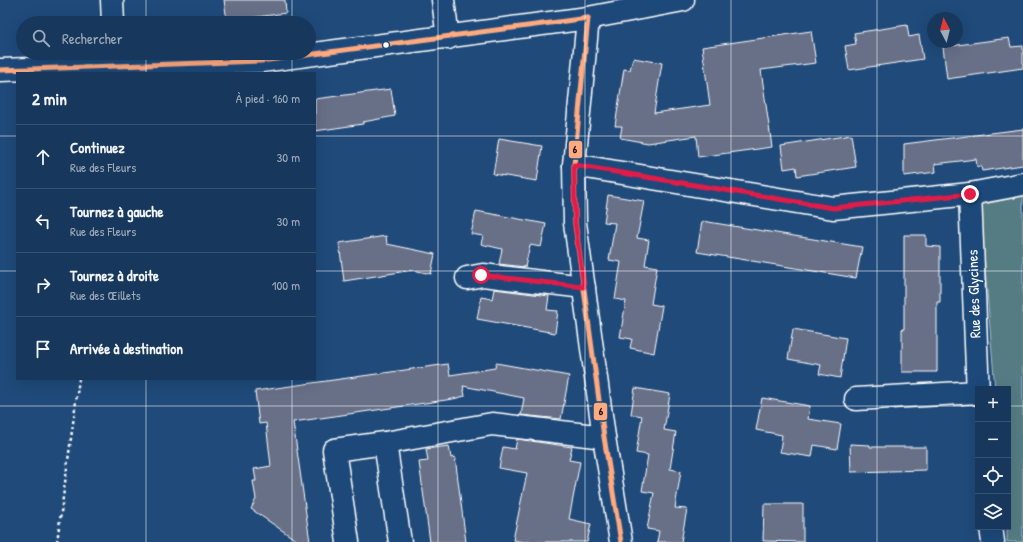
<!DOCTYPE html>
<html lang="fr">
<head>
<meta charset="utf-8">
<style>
	body { margin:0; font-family:"Patrick Hand",sans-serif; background:#203f62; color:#f1f3f6 }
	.controls { position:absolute; right:12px; bottom:12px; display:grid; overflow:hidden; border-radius:0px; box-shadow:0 4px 16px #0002 }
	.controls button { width:36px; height:36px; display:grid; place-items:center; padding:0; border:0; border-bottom:1px solid #365272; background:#17385c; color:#f1f3f6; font:20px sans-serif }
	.compass { position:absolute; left:927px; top:12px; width:36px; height:36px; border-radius:50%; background:#17385c; box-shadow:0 4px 16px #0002; rotate:353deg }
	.stop { position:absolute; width:12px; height:12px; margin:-9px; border:3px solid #e11d48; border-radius:50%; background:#fff }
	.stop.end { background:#e11d48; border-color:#fff; box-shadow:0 1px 4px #0008 }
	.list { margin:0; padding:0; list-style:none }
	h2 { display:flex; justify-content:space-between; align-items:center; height:52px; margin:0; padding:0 16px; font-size:17px }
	h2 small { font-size:13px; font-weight:400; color:#9eacbb }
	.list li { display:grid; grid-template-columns:26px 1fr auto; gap:12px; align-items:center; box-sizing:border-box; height:64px; padding:0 16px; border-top:1px solid #365272 }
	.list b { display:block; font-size:15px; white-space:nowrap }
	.list p { margin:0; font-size:13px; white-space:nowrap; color:#9eacbb }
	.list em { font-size:13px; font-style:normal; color:#9eacbb }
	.icon { flex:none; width:22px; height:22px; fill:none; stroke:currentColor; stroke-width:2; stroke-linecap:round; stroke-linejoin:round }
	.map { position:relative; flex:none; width:1023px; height:542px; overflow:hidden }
	.search { position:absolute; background:#17385c; box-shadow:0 4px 16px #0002; left:16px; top:16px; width:300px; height:44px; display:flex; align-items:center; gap:10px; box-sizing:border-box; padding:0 14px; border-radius:22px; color:#9eacbb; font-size:15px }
	.panel { position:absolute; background:#17385c; box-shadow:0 4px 16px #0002; left:16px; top:72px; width:300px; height:308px; border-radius:0px }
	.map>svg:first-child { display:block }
</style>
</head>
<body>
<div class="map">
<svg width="1023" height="542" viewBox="0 0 1023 542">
	<rect width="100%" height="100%" fill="#1f4a7a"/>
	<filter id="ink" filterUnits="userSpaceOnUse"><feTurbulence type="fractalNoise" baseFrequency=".025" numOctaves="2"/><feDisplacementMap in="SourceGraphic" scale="8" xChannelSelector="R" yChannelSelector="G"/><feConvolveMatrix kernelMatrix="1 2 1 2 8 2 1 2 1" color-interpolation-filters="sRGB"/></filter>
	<g filter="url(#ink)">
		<!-- green -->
		<polygon fill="#547c83" stroke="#aabec1" points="1023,196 1023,542 1007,542 1008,389 995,389 980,205"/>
		<!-- building -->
		<g fill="#676f88" stroke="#fff">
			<polygon points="224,0 285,0 286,13 227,21"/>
			<polygon points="907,25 909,37 919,35 923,59 849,70 845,46 856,44 854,33"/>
			<polygon points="811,31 816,63 761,70 772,147 698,157 696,136 648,143 620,138 622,126 615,126 624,69 630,70 633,58 662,63 654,113 710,105 702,47"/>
			<polygon points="1009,38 1011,47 1023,46 1023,68 947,79 943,47"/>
			<polygon points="391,89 395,116 363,122 363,124 315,131 315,99"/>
			<polygon points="1023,129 1023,165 982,171 981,166 977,167 976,159 935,164 936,172 904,176 904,144"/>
			<polygon points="851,135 856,167 797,176 796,167 784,169 781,146"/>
			<polygon points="499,139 542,146 537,181 493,174"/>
			<polygon points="608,195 644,201 637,238 649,240 645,265 657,267 651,304 662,306 654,353 630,348 632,339 620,337 626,301 615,299 621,262 609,260 615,223 604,222"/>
			<polygon points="476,211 546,224 541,247 530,245 525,267 499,264 502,249 481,244 483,236 471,234"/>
			<polygon points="702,221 862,247 856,278 697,252"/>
			<polygon points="904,235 926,235 926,246 940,247 940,302 937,302 937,372 902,372 902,329 904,329"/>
			<polygon points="386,236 387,244 435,254 431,274 413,270 344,281 339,243"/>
			<polygon points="494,289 549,296 547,310 558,311 555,333 477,319 481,297 492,299"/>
			<polygon points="793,329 846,338 840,378 819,374 821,365 788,359"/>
			<polygon points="496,363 569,376 561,419 521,415 524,398 463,386 465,396 453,399 293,422 310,542 299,542 251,509 256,499 253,481 256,481 254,469 271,466 266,423 259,424 255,391 448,364 450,375 495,368"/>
			<polygon points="635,388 670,394 664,430 676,432 670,469 681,471 675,508 687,509 681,542 657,542 659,531 647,529 654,493 642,491 648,455 636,453 642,416 631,414"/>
			<polygon points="762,398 810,406 808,419 841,424 837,449 814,445 812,457 780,452 782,435 756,430"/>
			<polygon points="517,439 572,447 569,460 580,462 569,519 591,524 587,542 524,542 513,540 527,473 499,468 503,447 515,449"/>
			<polygon points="850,444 870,445 870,447 926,447 926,470 851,472"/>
			<polygon points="449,446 451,458 455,457 466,542 430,542 419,462 428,461 426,449"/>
			<polygon points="764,504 803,504 803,542 763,541"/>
		</g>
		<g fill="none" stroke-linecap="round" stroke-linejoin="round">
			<!-- street casing -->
			<g stroke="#fff" stroke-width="25">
				<g id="street">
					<polyline points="112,0 113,23"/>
					<polyline points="443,0 448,38"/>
					<polyline points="588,18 574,165 575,223 604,437 621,542"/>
					<polyline points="0,70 261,61 588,18 683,0"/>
					<polyline points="574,165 833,208 970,194 1023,184"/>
					<polyline points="970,194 978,394"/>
					<polyline points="467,278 483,275 584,287"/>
					<polyline points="856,399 978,392"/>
					<polyline points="385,443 492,424 604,437"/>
					<polyline points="991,527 993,542"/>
					<polyline points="348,542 334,450 385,443 400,542"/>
				</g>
			</g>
			<!-- path -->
			<polyline stroke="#fff" stroke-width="2.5" stroke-dasharray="3 3" stroke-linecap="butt" points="57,542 79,379"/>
			<!-- street -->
			<use href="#street" stroke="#1f4a7a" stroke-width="22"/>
			<!-- bus-1 casing -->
			<g stroke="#1f4a7a" stroke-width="8">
				<g id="bus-1">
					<polyline points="588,18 574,165 575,223 604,437 621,542"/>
					<polyline points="0,70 261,61 588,18"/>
				</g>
			</g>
			<!-- bus-1 -->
			<use href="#bus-1" stroke="#ffaa80" stroke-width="5"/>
		</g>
	</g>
	<g fill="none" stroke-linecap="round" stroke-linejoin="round" filter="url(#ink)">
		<!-- route -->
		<polyline stroke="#e11d48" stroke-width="5" points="481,275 584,287 575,223 574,165 833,208 970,194"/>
	</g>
	<!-- grid -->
	<path fill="none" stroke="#fff" stroke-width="1" stroke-opacity="0.55" d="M146,0V23M292,0V23M438,0V542M585,0V542M731,0V542M877,0V542M146,53V73M292,53V73M0,136H17M315,136H1023M0,271H17M315,271H1023M146,379V542M292,379V542M0,406H978M1008,406H1023"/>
	<!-- markers -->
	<circle fill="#fff" stroke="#1f4a7a" stroke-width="1.5" cx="386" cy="45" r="3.5"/>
	<g text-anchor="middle" stroke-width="3" stroke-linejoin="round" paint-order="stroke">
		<!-- street labels -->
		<g font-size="15" fill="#fff" stroke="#1f4a7a">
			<text transform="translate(974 294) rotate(-92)" y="5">Rue des Glycines</text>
		</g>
	</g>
	<g stroke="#1f4a7a" stroke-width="1.5">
		<rect x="568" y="140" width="15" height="19" rx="4" fill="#ffaa80"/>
		<rect x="593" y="402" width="15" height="19" rx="4" fill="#ffaa80"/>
	</g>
	<g font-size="11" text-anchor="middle" font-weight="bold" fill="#111">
		<text x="575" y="153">6</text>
		<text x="601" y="415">6</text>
	</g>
</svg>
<div class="controls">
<button>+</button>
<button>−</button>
<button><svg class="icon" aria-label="locate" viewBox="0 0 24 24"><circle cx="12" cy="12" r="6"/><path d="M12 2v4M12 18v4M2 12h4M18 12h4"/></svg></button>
<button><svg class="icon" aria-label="layers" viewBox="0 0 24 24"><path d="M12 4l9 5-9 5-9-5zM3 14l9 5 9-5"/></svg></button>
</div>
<svg class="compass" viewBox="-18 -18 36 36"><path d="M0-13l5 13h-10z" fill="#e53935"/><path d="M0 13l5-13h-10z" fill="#9eacbb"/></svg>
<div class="stop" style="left:481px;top:275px"></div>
<div class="stop end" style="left:970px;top:194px"></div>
<div class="search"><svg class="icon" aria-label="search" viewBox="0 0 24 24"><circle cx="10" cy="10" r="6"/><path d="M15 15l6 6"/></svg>Rechercher</div>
<section class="panel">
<h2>2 min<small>À pied · 160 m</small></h2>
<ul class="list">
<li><svg class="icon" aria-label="ahead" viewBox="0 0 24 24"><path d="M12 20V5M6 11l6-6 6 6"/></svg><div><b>Continuez</b><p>Rue des Fleurs</p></div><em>30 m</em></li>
<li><svg class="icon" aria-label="left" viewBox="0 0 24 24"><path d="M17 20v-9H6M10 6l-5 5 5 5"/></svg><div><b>Tournez à gauche</b><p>Rue des Fleurs</p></div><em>30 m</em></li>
<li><svg class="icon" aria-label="right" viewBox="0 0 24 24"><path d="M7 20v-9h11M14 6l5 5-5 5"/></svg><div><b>Tournez à droite</b><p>Rue des Œillets</p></div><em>100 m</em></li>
<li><svg class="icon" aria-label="arrive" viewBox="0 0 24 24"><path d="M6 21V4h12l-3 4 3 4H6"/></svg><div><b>Arrivée à destination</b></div></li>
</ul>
</section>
</div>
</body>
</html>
